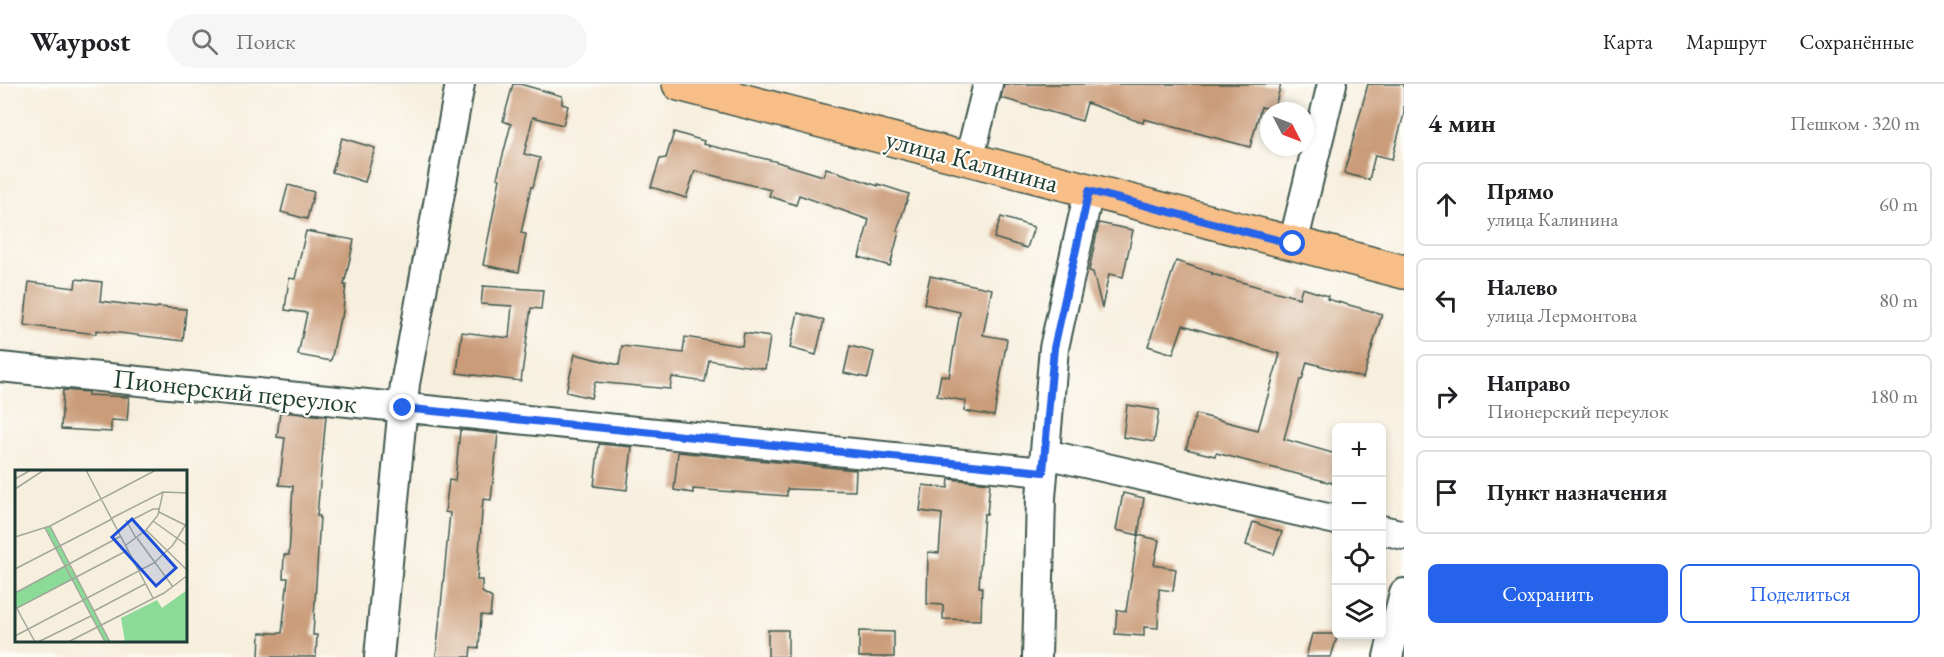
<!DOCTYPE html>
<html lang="ru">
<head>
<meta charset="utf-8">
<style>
	body { margin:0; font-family:"EB Garamond",serif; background:#f6f6f6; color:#202124 }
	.controls { position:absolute; right:18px; bottom:18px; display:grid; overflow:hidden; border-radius:9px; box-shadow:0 3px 9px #0003 }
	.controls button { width:54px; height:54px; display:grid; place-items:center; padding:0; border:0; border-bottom:2px solid #e0e0e0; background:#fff; color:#202124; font:30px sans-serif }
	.compass { position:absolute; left:1260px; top:18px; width:54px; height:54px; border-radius:50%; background:#fff; box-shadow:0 3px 9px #0003; rotate:132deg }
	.stop { position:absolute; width:18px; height:18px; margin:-14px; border:4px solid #2563eb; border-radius:50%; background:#fff }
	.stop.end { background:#2563eb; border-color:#fff; box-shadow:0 2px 6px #0008 }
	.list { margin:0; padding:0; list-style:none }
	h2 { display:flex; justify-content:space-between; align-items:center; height:78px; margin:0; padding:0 24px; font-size:26px }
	h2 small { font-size:20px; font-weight:400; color:#757577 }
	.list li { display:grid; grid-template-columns:39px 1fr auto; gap:18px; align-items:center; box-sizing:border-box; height:84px; margin:0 12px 12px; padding:0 12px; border:2px solid #e0e0e0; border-radius:9px }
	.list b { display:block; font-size:22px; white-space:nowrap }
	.list p { margin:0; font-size:20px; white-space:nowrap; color:#757577 }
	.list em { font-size:20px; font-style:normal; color:#757577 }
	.actions { display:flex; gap:12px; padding:18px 24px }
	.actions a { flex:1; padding:14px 0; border:2px solid #2563eb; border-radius:9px; text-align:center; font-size:21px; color:#2563eb }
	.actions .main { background:#2563eb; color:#fff }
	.icon { flex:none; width:33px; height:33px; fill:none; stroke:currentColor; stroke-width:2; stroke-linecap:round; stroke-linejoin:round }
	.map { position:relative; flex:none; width:1404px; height:573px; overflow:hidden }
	header { display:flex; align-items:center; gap:36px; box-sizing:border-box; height:84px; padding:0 30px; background:#fff; border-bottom:2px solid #e0e0e0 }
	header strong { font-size:28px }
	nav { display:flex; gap:33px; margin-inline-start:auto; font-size:21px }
	.search { width:420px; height:54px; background:#f6f6f6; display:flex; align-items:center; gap:15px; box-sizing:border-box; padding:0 21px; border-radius:33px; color:#757577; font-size:22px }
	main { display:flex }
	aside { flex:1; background:#fff }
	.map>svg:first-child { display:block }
</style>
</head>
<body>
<header>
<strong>Waypost</strong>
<div class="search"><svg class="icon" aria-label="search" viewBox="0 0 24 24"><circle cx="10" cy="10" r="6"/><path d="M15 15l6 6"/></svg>Поиск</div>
<nav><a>Карта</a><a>Маршрут</a><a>Сохранённые</a></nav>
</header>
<main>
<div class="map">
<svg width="1404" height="573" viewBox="0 0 1404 573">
	<rect width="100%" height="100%" fill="#fdfcf7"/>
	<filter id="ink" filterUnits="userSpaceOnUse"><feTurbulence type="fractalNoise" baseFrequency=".0167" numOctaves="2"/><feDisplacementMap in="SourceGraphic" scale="12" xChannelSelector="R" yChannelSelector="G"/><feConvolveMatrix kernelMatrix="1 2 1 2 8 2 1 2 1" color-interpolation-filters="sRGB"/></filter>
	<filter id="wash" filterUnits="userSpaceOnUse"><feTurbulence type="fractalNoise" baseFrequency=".008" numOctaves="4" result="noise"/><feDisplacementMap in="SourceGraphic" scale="24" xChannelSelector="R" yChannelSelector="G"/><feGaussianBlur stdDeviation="1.35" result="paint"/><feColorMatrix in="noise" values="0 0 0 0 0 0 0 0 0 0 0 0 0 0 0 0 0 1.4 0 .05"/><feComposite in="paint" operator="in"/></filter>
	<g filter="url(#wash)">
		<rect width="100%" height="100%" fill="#f7efde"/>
		<g id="blocks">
			<!-- building -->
			<g fill="#ca9c79">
				<polygon points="513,0 520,0 562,12 562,20 568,22 563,41 533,33 524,70 540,74 533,103 531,103 521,149 526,150 519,188 483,181 500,95 497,94 511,40 503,37"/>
				<polygon points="1004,0 1281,0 1274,26 1261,23 1250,63 1144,35 1143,39 1087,19 1082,37 1001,14"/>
				<polygon points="1368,0 1404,0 1404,30 1392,75 1375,71 1369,96 1344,89"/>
				<polygon points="674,48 704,57 703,60 774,77 823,92 826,84 878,102 878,100 909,110 897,147 899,148 890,182 859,173 869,136 799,111 796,121 769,112 771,106 695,87 686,114 651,103 660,75 666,74"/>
				<polygon points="342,54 375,64 365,98 332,88"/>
				<polygon points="288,101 314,108 307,135 281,128"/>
				<polygon points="1001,133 1034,143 1027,164 994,154"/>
				<polygon points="1099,139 1133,146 1123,193 1109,190 1102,224 1093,188 1089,187"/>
				<polygon points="306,147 354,156 344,201 346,201 342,234 340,234 331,277 298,271 307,229 285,226 289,194 295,195"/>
				<polygon points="1176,177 1213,189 1212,190 1299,214 1302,204 1328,212 1327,215 1382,230 1363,294 1307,278 1302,296 1300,296 1284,355 1336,370 1336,383 1332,399 1216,369 1215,372 1186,365 1196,330 1258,346 1280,270 1183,241 1173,270 1148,262"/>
				<polygon points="930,192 992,205 983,251 1007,255 994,332 964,327 966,317 937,312 941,291 949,293 960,228 924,220"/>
				<polygon points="76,195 102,198 100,217 156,224 157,223 186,225 183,257 96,246 96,250 24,241 29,198 75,204"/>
				<polygon points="483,202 543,206 541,225 531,224 521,297 457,289 462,248 509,254 512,222 481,220"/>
				<polygon points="798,229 824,236 816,271 790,264"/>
				<polygon points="744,249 770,253 765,285 709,276 705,298 672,293 670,305 595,298 591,314 566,308 575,270 619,281 622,262 683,269 685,253 742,262"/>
				<polygon points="850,262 874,268 868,294 844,289"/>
				<polygon points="63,306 88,308 88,311 129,313 127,337 111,336 111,348 61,345"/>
				<polygon points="1127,321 1159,326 1154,358 1123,353"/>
				<polygon points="280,328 326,332 317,432 320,432 313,551 317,551 316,573 259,573 260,549 282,549 288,494 283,494 284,471 289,471 293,402 279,401 285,354 277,353"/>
				<polygon points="460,346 498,350 491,416 483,415 477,496 482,496 482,508 492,514 490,532 481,531 479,564 471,563 470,573 436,573 450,429 445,428 449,396 455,397"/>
				<polygon points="599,360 632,363 627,406 594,402"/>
				<polygon points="678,368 856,386 855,407 787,405 787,412 693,405 693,409 674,406"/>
				<polygon points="949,395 990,399 987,430 984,430 979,503 982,503 981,536 943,535 943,521 927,520 928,468 939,469 942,430 920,427 923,401 948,404"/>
				<polygon points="1123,409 1144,414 1138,451 1116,446"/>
				<polygon points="1253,438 1282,448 1274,470 1246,461"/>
				<polygon points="1138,451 1159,456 1154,481 1176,485 1173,507 1159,505 1158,544 1144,543 1144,552 1115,550 1117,526 1126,527"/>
				<rect x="768" y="546" width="20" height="27"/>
				<polygon points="859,547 894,548 894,573 859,573"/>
				<polygon points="1312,550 1338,550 1331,573 1306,573"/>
			</g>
		</g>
	</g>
	<g filter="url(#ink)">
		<use href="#blocks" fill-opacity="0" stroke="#3f584e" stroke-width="1.5"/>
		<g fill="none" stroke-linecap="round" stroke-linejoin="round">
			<!-- minor casing -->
			<g stroke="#3f584e" stroke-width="32">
				<g id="minor">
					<polyline points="969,76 988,0"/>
					<polyline points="1293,160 1332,0"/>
					<polyline points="0,283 1043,388"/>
					<polyline points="1045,370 1336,436"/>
					<polyline points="1382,446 1404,451"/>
					<polyline points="379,573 405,300 460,0"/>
					<polyline points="1037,573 1041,413 1054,264 1089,107"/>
					<polyline points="1388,573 1404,509"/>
				</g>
			</g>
			<!-- major casing -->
			<g stroke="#3f584e" stroke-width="36">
				<polyline id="major" points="679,0 1404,188"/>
			</g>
			<!-- minor -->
			<use href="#minor" stroke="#fff" stroke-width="28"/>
			<!-- major -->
			<use href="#major" stroke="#f7be87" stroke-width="33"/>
		</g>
	</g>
	<g fill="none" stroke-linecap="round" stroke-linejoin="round" filter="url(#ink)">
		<!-- route -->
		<polyline stroke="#2563eb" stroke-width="8" points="403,324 1043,388 1054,264 1089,107 1293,160"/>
	</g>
	<g text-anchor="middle" stroke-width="4.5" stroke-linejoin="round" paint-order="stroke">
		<!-- street labels -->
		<g font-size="27" fill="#1f3d34" stroke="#fdfcf7">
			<text transform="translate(972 77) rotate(15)" y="9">улица Калинина</text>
			<text transform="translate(235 307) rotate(6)" y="9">Пионерский переулок</text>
		</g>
	</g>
	<!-- overview -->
	<g transform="translate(15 386)">
		<rect width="172" height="172" fill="#f7efde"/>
		<path d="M35,56L95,172H90L57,110L2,138L0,135V123L50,96L30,58ZM172,120V172H110L106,148L142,130L147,138Z" fill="#8cda98"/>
		<path fill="none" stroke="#a1a89a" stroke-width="1.5" d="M71,0L138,128M0,9L16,0M0,19L29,0M144,42L172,56M97,48L148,22L173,23M111,50L121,68M138,51L173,76M113,52L138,39H145M35,56L95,172M30,58L90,172M131,60L173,101M0,67L35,56L141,0M122,68L158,117M111,75L131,60L143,45L148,22M0,99L97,49M0,123L106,66M0,135L20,172M2,138L113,80M79,141L130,114M0,166L139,93L158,75L173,51M23,172L76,146M53,172L149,123L173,105"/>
		<path fill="#1d4ed8" fill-opacity="0.15" stroke="#1d4ed8" stroke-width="3" d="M117,49L161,98L141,116L97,67Z"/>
		<rect width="172" height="172" fill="none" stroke="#1f3d34" stroke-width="3"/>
	</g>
</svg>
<div class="controls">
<button>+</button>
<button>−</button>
<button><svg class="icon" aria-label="locate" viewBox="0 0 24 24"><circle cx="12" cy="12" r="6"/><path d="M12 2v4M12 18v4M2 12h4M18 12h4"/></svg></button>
<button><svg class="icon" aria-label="layers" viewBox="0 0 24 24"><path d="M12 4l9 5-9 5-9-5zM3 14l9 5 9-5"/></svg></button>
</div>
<svg class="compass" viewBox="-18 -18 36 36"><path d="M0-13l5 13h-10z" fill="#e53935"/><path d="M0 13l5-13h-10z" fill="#757577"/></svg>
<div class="stop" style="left:1293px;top:160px"></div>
<div class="stop end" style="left:403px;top:324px"></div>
</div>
<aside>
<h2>4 мин<small>Пешком · 320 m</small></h2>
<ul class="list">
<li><svg class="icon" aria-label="ahead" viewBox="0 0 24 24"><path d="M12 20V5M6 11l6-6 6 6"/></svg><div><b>Прямо</b><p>улица Калинина</p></div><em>60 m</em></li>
<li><svg class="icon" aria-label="left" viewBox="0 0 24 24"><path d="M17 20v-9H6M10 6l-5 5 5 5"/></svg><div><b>Налево</b><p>улица Лермонтова</p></div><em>80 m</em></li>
<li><svg class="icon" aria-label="right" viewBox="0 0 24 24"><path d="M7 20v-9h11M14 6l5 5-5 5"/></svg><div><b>Направо</b><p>Пионерский переулок</p></div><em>180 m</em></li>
<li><svg class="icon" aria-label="arrive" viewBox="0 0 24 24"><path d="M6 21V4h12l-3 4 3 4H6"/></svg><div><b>Пункт назначения</b></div></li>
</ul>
<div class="actions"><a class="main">Сохранить</a><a>Поделиться</a></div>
</aside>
</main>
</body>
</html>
